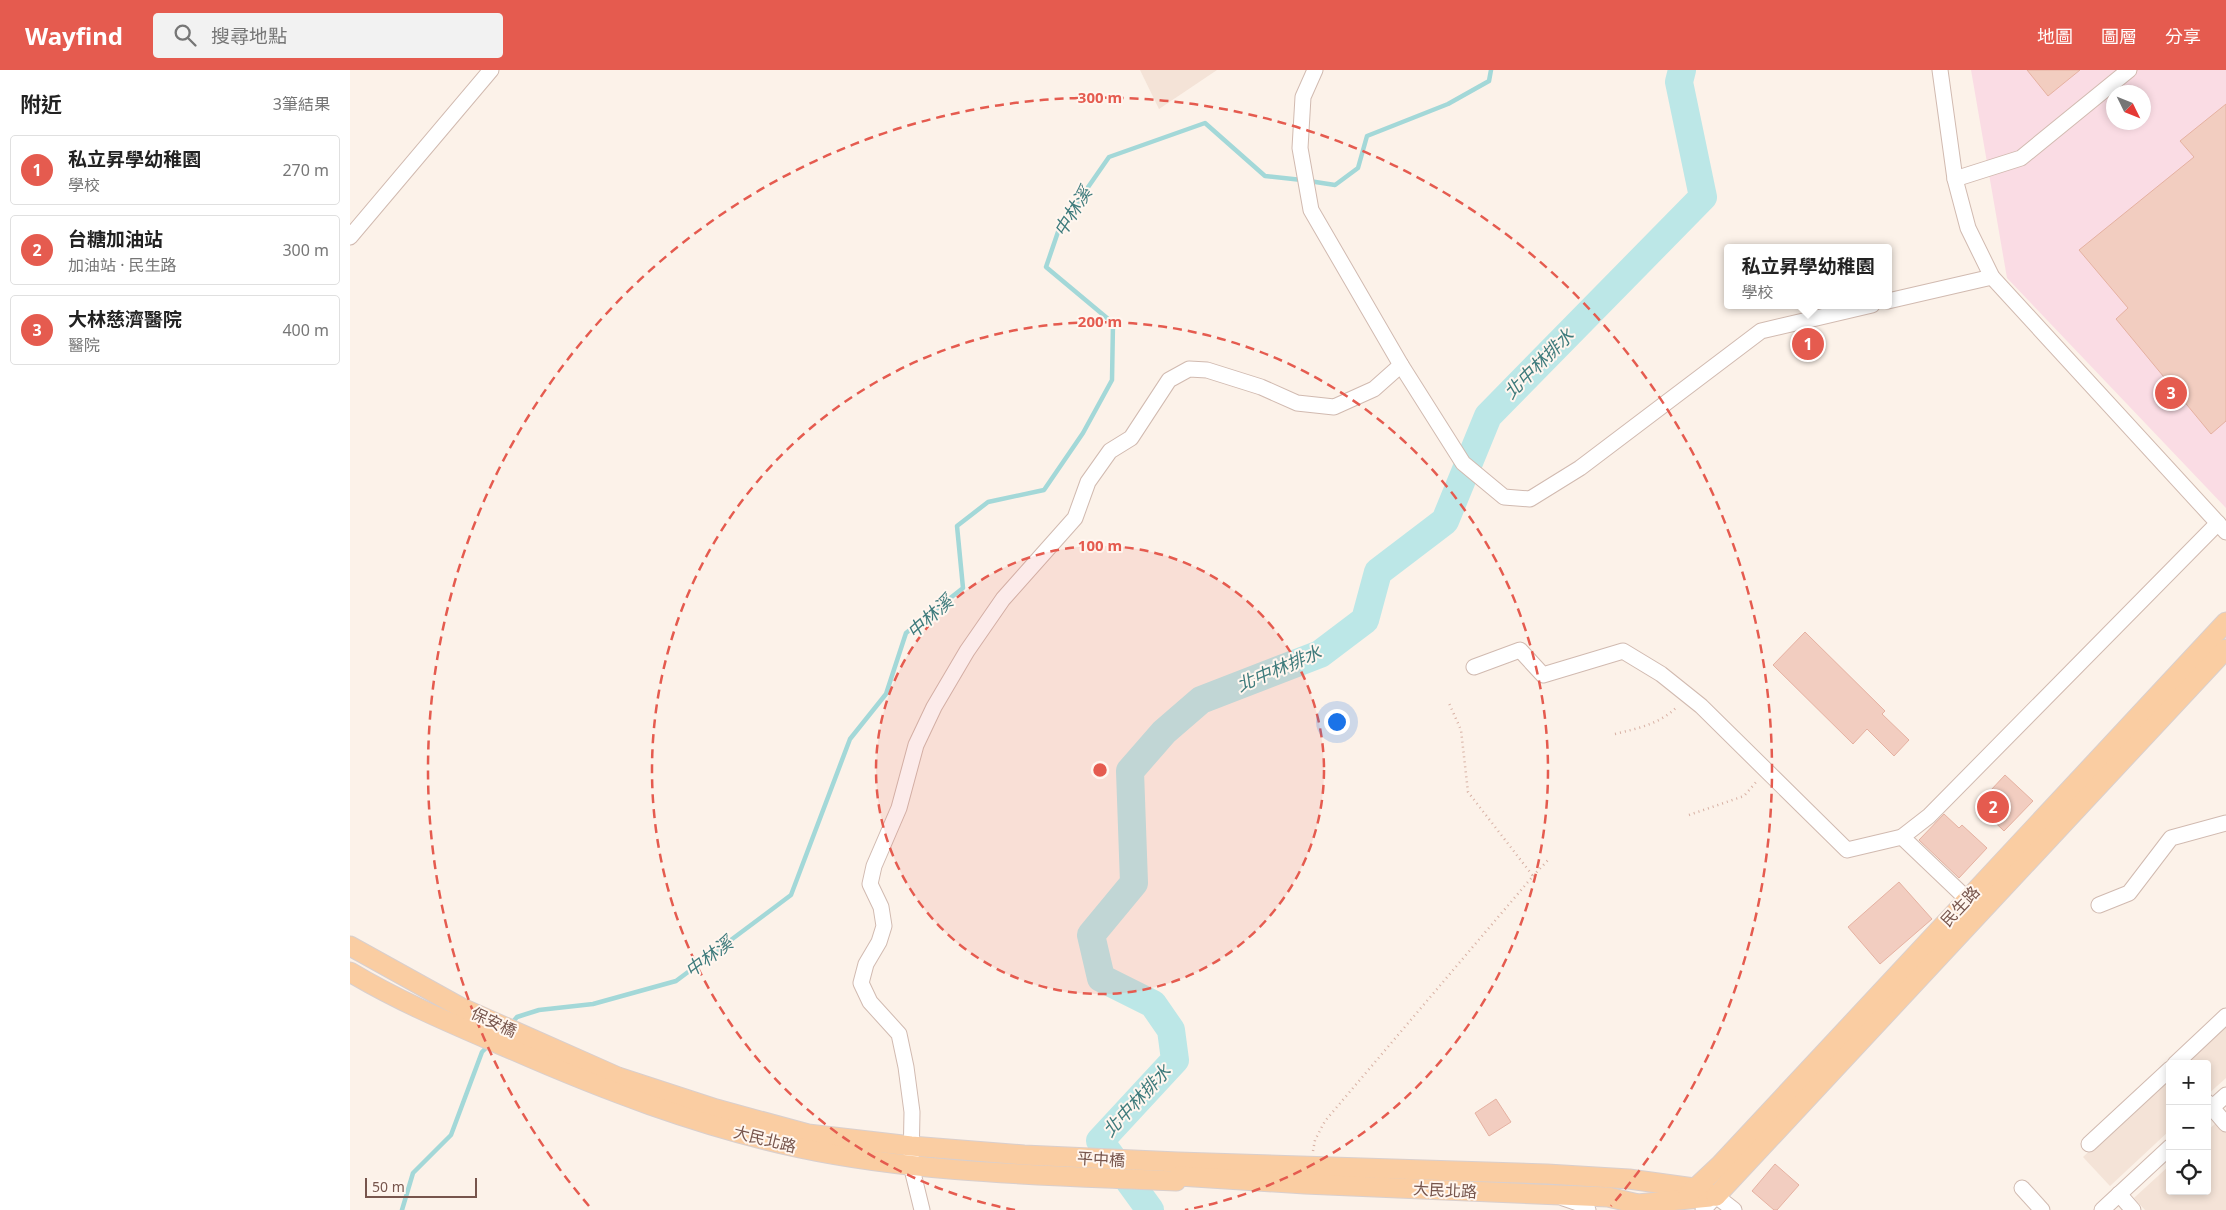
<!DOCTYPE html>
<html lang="zh-TW">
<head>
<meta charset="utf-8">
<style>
	body { margin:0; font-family:"Noto Sans","Noto Sans TC",sans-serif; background:#f2f2f2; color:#222 }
	.controls { position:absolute; right:15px; bottom:15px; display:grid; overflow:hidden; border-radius:5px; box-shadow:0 2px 8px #0003 }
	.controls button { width:45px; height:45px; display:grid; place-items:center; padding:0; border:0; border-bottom:1px solid #e0e0e0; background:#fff; color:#222; font:25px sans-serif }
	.compass { position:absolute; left:1756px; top:15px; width:45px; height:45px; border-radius:50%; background:#fff; box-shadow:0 2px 8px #0003; rotate:133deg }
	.scale { position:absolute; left:15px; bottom:12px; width:112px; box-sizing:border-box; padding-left:5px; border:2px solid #77554c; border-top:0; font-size:14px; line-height:18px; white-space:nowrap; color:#77554c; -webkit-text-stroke:4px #fff6ef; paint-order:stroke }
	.you { position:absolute; left:986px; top:651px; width:18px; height:18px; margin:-12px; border:4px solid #fff; border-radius:50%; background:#1a73e8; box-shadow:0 0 0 8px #1a73e833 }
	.badge { display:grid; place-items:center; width:32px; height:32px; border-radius:50%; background:#e55b4f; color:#fff; font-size:16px; font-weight:700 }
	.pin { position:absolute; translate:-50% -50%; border:2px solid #fff; box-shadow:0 1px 5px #0006 }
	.popup { position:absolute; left:1374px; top:174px; width:168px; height:65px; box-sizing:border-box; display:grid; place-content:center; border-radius:5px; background:#fff; filter:drop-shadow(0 1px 4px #0005); font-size:16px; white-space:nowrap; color:#767676 }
	.popup b { font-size:19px; color:#222 }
	.popup::after { content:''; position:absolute; left:50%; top:100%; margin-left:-10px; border:10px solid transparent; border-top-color:#fff }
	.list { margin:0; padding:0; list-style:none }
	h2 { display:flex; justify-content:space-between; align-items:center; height:65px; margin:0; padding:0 20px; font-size:21px }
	h2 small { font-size:16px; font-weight:400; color:#767676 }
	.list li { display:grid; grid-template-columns:32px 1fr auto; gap:15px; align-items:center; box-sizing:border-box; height:70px; margin:0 10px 10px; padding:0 10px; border:1px solid #e0e0e0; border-radius:5px }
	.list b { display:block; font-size:19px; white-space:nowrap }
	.list p { margin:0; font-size:16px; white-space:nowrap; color:#767676 }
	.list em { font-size:16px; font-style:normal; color:#767676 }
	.icon { flex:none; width:28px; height:28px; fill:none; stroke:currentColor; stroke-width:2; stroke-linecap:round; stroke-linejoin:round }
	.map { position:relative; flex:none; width:1876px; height:1140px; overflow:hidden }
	header { display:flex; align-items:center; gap:30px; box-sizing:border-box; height:70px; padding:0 25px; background:#e55b4f; color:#fff }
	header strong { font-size:24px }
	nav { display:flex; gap:28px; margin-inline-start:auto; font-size:18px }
	.search { width:350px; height:45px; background:#f2f2f2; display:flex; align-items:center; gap:12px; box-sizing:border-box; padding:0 18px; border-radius:5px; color:#767676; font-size:19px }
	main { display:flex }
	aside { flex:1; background:#fff }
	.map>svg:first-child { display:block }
</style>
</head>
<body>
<header>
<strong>Wayfind</strong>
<div class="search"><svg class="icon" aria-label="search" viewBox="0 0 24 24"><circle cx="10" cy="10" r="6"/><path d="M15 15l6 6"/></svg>搜尋地點</div>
<nav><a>地圖</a><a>圖層</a><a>分享</a></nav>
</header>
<main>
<aside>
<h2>附近<small>3筆結果</small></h2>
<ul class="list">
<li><span class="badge">1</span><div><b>私立昇學幼稚園</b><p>學校</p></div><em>270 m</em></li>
<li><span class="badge">2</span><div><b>台糖加油站</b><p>加油站 · 民生路</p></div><em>300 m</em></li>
<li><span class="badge">3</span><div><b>大林慈濟醫院</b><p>醫院</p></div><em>400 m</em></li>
</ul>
</aside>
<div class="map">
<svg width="1876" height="1140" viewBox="0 0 1876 1140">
	<rect width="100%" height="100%" fill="#fcf2e9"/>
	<!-- residential -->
	<g fill="#f4e3d7">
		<polygon points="790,0 867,0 809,39"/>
		<polygon points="1876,954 1876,1008 1857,1025 1857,994 1834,994"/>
		<polygon points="1820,1007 1820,1060 1760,1116 1733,1087"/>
		<polygon points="1876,1044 1876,1140 1795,1140 1784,1128 1820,1095 1820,1121 1857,1121 1857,1061"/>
	</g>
	<!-- medical -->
	<path fill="#fadce4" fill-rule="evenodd" d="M1621,0H1876V438L1657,208ZM1764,22H1794V52H1764Z"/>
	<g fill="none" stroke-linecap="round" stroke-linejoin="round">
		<!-- stream -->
		<g stroke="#a3d8d8" stroke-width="4.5">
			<polyline points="959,111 985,115 1008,98 1017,66 1098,34 1139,11 1141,0"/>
			<polyline points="161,954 167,947 189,940 243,934 326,911 441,825 500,669 536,624 556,563 613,518 607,456 638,432 694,420 733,363 762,310 763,253 696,197 709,159 759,87 855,53 915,106 952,110"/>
			<polyline points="52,1140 63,1103 101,1065 132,982 139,975"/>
		</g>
		<!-- river -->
		<polyline stroke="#bce7e7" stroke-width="28" points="800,1140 750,1071 825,990 821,960 803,934 751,908 741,865 784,813 780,701 814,662 851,630 970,584 1015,550 1028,502 1095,451 1138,346 1353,127 1329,12 1332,0"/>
	</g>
	<!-- building -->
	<g fill="#f2cdc0" stroke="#e5b1a1">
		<polygon points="1677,0 1730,0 1698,26"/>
		<polygon points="1876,34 1876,351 1861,364 1766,249 1778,238 1729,180 1844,87 1830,71"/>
		<polygon points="1455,562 1535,641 1532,644 1559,670 1544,686 1517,659 1503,674 1423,595"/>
		<polygon points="1655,705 1683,731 1654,761 1627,735"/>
		<polygon points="1594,744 1609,758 1612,755 1637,778 1609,808 1569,770"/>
		<polygon points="1549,812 1582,849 1530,894 1498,857"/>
		<polygon points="1146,1029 1161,1052 1139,1066 1125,1043"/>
		<polygon points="1425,1094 1449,1115 1427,1140 1424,1140 1402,1121"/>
	</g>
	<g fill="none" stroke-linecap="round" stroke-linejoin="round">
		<!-- minor casing -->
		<g stroke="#d1bab0" stroke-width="17">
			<g id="minor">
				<polyline points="965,0 953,27 950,78 961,140 1051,295 1113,393 1154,427 1180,429 1230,398 1411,261 1522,235"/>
				<polyline points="1590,0 1605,109 1618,158 1642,207 1876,462"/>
				<polyline points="1605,109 1671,88 1779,0"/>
				<polyline points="0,167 141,0"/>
				<polyline points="1538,231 1642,207"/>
				<polyline points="1124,597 1170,580 1193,605 1273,581 1311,604 1351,636 1497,780 1552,767 1579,746 1868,453"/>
				<polyline points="1552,767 1617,829"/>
				<polyline points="1749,835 1779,823 1821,768 1876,753"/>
				<polyline points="1825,994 1876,946"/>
				<polyline points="1857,1032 1876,1054"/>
				<polyline points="1857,1042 1876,1025"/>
				<polyline points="1739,1074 1820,999"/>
				<polyline points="1672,1118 1692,1140"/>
				<polyline points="1769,1124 1783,1140"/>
				<polyline points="1213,1128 1228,1133 1238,1140"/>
				<polyline points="572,1140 561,1095 562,1042 556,997 549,964 520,932 511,913 516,894 529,872 534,856 531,837 520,814 524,796 549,738 566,675 584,637 617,581 653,529 725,448 738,412 760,381 781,368 819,310 839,299 857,300 911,317 947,333 984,337 1024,319 1051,295"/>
				<polyline points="1353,1140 1366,1126 1384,1140"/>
				<polyline points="1752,1140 1820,1077"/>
			</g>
		</g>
		<!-- major casing -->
		<g stroke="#d9cfcd" stroke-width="21">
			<g id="major">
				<polyline points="0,876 110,937 268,1007 366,1039 458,1064 561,1076 674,1085 828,1092 1197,1104 1279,1109 1344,1118 1366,1126"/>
				<path d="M0,902C50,932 103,954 156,977C251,1019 348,1056 450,1078C573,1104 701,1105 826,1111L829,1106L955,1114L1258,1127L1288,1134L1360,1127"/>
				<polyline points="1338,1125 1370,1095 1876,552"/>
				<polyline points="1366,1126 1876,579"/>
			</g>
		</g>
		<!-- path -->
		<g stroke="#d7b0a3" stroke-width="2.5" stroke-dasharray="1 4" stroke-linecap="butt">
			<path d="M1265,664C1289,658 1310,654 1328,636"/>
			<polyline points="1339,745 1394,726 1407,711"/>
			<polyline points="1183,806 1200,788"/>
			<polyline points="963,1081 965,1070 975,1051 1183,806 1118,722 1111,660 1098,631"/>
		</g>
		<!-- minor -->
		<use href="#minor" stroke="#fff" stroke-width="15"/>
		<!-- major -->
		<use href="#major" stroke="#facda2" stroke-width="19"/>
	</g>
	<!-- distance rings -->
	<circle cx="750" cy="700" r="224" fill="#e55b4f" fill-opacity=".12"/>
	<g fill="none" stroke="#e55b4f" stroke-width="2.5" stroke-dasharray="9 6">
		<circle cx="750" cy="700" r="224"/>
		<path d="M665 1140A448 448 0 1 1 835 1140"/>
		<path d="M239 1136A672 672 0 1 1 1261 1136"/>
	</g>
	<g text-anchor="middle" stroke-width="4" stroke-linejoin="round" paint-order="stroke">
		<!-- street labels -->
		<g font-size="16" fill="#77554c" stroke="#fff6ef">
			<text transform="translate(1610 836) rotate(-47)" y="6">民生路</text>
			<text transform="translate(144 952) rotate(25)" y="6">保安橋</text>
			<text transform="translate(415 1069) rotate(14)" y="6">大民北路</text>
			<text transform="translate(751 1089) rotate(3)" y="6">平中橋</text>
			<text transform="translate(1095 1120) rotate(3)" y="6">大民北路</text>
		</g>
		<!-- water labels -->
		<g font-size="18" font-style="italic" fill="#3f7b7c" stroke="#fff6ef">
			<text transform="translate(723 142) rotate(-58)" y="6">中林溪</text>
			<text transform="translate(1189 294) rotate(-45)" y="6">北中林排水</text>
			<text transform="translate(580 547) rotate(-42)" y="6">中林溪</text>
			<text transform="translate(929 599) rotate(-23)" y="6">北中林排水</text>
			<text transform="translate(359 887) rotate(-37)" y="6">中林溪</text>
			<text transform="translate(787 1031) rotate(-47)" y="6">北中林排水</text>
		</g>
	</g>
	<circle cx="750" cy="700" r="8" fill="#e55b4f" stroke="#fff6ef" stroke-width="2.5"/>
	<g font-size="15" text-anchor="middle" font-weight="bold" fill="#e55b4f" stroke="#fff6ef" stroke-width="4" stroke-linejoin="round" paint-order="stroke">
		<text x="750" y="33">300 m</text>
		<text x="750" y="257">200 m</text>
		<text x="750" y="481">100 m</text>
	</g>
</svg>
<div class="controls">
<button>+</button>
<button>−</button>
<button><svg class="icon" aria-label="locate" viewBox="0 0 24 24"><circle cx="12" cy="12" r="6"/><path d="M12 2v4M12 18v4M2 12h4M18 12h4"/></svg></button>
</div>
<svg class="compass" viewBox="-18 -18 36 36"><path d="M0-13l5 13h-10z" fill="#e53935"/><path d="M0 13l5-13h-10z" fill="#767676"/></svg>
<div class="scale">50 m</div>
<div class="you"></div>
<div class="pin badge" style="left:1458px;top:274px">1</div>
<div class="popup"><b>私立昇學幼稚園</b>學校</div>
<div class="pin badge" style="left:1643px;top:737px">2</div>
<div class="pin badge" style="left:1821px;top:323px">3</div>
</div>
</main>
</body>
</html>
